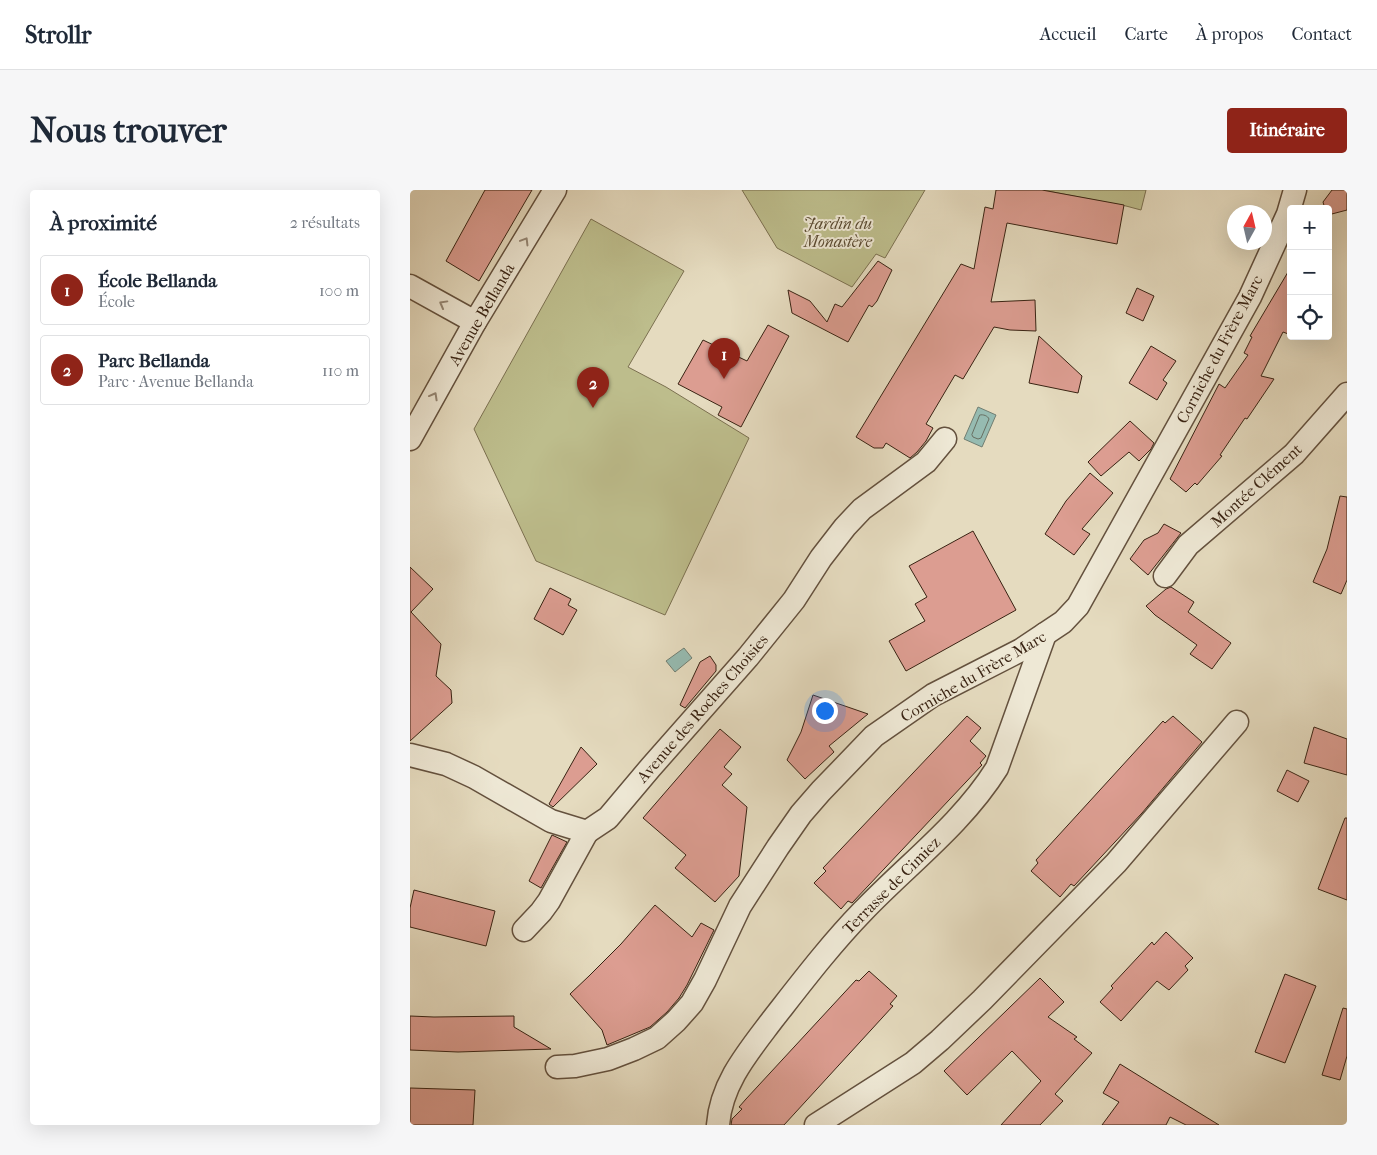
<!DOCTYPE html>
<html lang="fr">
<head>
<meta charset="utf-8">
<style>
	body { margin:0; font-family:"IM FELL French Canon",serif; background:#f6f6f7; color:#1f2937 }
	.controls { position:absolute; right:15px; top:15px; display:grid; overflow:hidden; border-radius:5px; box-shadow:0 5px 20px #0002 }
	.controls button { width:45px; height:45px; display:grid; place-items:center; padding:0; border:0; border-bottom:1px solid #e0e1e3; background:#fff; color:#1f2937; font:25px sans-serif }
	.compass { position:absolute; left:817px; top:15px; width:45px; height:45px; border-radius:50%; background:#fff; box-shadow:0 5px 20px #0002; rotate:8deg }
	.you { position:absolute; left:414px; top:520px; width:18px; height:18px; margin:-12px; border:4px solid #fff; border-radius:50%; background:#1a73e8; box-shadow:0 0 0 8px #1a73e833 }
	.badge { display:grid; place-items:center; width:32px; height:32px; border-radius:50%; background:#8f2418; color:#fff; font-size:16px; font-weight:700 }
	.pin { position:absolute; translate:-50% -41px; filter:drop-shadow(0 1px 2px #0008) }
	.pin::after { content:''; position:absolute; top:26px; width:18px; height:15px; background:inherit; clip-path:polygon(0 0,100% 0,50% 100%) }
	.list { margin:0; padding:0; list-style:none }
	h2 { display:flex; justify-content:space-between; align-items:center; height:65px; margin:0; padding:0 20px; font-size:21px }
	h2 small { font-size:16px; font-weight:400; color:#747a83 }
	.list li { display:grid; grid-template-columns:32px 1fr auto; gap:15px; align-items:center; box-sizing:border-box; height:70px; margin:0 10px 10px; padding:0 10px; border:1px solid #e0e1e3; border-radius:5px }
	.list b { display:block; font-size:19px; white-space:nowrap }
	.list p { margin:0; font-size:16px; white-space:nowrap; color:#747a83 }
	.list em { font-size:16px; font-style:normal; color:#747a83 }
	.icon { flex:none; width:28px; height:28px; fill:none; stroke:currentColor; stroke-width:2; stroke-linecap:round; stroke-linejoin:round }
	.map { position:relative; flex:none; width:937px; height:935px; overflow:hidden; border-radius:5px }
	header { display:flex; align-items:center; gap:30px; box-sizing:border-box; height:70px; padding:0 25px; background:#fff; border-bottom:1px solid #e0e1e3 }
	header strong { font-size:24px }
	nav { display:flex; gap:28px; margin-inline-start:auto; font-size:18px }
	.intro { display:flex; align-items:center; justify-content:space-between; box-sizing:border-box; height:120px; padding:0 30px }
	h1 { margin:0; font-size:35px }
	.button { padding:12px 22px; border-radius:5px; background:#8f2418; color:#fff; font-size:18px; font-weight:700 }
	main { display:flex; gap:30px; padding:0 30px }
	aside { flex:1; background:#fff; border-radius:5px; box-shadow:0 5px 20px #0002 }
	.map>svg:first-child { display:block }
</style>
</head>
<body>
<header>
<strong>Strollr</strong>
<nav><a>Accueil</a><a>Carte</a><a>À propos</a><a>Contact</a></nav>
</header>
<div class="intro"><h1>Nous trouver</h1><a class="button">Itinéraire</a></div>
<main>
<aside>
<h2>À proximité<small>2 résultats</small></h2>
<ul class="list">
<li><span class="badge">1</span><div><b>École Bellanda</b><p>École</p></div><em>100 m</em></li>
<li><span class="badge">2</span><div><b>Parc Bellanda</b><p>Parc · Avenue Bellanda</p></div><em>110 m</em></li>
</ul>
</aside>
<div class="map">
<svg width="937" height="935" viewBox="0 0 937 935">
	<rect width="100%" height="100%" fill="#e5dbbf"/>
	<filter id="stains"><feTurbulence type="fractalNoise" baseFrequency=".004" numOctaves="4"/><feColorMatrix values="0 0 0 0 .2 0 0 0 0 .09 0 0 0 0 .02 0 0 0 .5 -.17"/></filter>
	<radialGradient id="worn" r=".72"><stop offset=".6" stop-color="#630" stop-opacity="0"/><stop offset="1" stop-color="#630" stop-opacity=".3"/></radialGradient>
	<!-- green -->
	<g fill="#bdbd8c" stroke="#7b7050">
		<polygon points="332,0 515,0 475,68 466,64 442,97 367,58"/>
		<polygon points="632,0 736,0 731,20 716,16"/>
		<polygon points="181,29 274,81 218,177 256,197 339,248 255,425 126,371 64,239"/>
	</g>
	<!-- water -->
	<g fill="#96bbb1" stroke="#717e72">
		<polygon points="568,217 586,225 572,257 554,249"/>
		<polygon points="274,458 282,468 265,482 256,471"/>
	</g>
	<g fill="none" stroke-linecap="round" stroke-linejoin="round">
		<!-- shore -->
		<path stroke="#686f62" stroke-width="1" d="M570,225C573,224 578,226 579,229L571,248L568,249L563,247L562,245Z"/>
	</g>
	<!-- building -->
	<g fill="#dc9d91" stroke="#392313">
		<polygon points="75,0 122,0 69,91 36,71"/>
		<polygon points="586,0 632,0 714,15 707,54 597,33 581,112 625,110 626,141 600,140 584,137 553,189 545,185 516,234 523,238 516,251 507,262 500,268 476,253 473,258 464,258 446,247 551,74 564,79 575,17 583,19"/>
		<polygon points="922,0 937,0 937,20 918,25 918,19 915,19 913,12"/>
		<polygon points="468,71 482,80 467,111 462,117 459,115 438,152 382,123 378,100 400,111 417,132 425,114 432,117"/>
		<polygon points="881,77 881,145 873,142 851,186 864,189 837,229 835,228 810,265 812,266 787,295 785,293 776,302 760,289 809,194 815,198 838,165 834,163 842,147 840,146"/>
		<polygon points="727,98 744,106 733,131 716,123"/>
		<polygon points="358,135 379,146 331,237 308,225 312,217 268,194 293,150 337,171"/>
		<polygon points="629,146 672,186 668,203 619,193"/>
		<polygon points="741,156 766,171 753,190 757,193 747,210 719,193"/>
		<polygon points="720,231 744,253 741,259 729,271 719,262 691,286 678,272"/>
		<polygon points="680,283 703,303 672,339 680,344 664,365 635,344 656,311"/>
		<polygon points="930,306 937,307 937,390 931,404 903,392 917,359"/>
		<polygon points="754,334 771,343 738,385 720,369 734,350 748,343"/>
		<polygon points="563,341 606,420 496,481 479,451 515,431 505,414 517,407 499,376"/>
		<polygon points="0,377 23,399 1,422 31,454 26,486 41,500 42,513 0,551"/>
		<polygon points="761,397 784,412 778,422 821,453 802,479 780,464 787,455 745,425 736,416 756,399"/>
		<polygon points="140,398 161,409 158,415 167,420 153,445 124,429"/>
		<polygon points="300,466 306,475 306,481 275,518 270,515 290,472"/>
		<polygon points="403,505 458,524 419,556 424,562 395,589 377,570 391,542"/>
		<polygon points="557,526 571,538 560,551 576,566 570,573 572,575 442,713 438,711 431,719 404,693 416,681 413,678"/>
		<polygon points="763,526 792,552 732,623 664,696 661,694 650,707 621,681 628,673 626,670 753,531 755,533"/>
		<polygon points="904,537 937,549 937,585 894,573"/>
		<polygon points="310,539 331,557 314,577 322,584 312,595 337,617 329,686 305,712 265,678 276,665 233,628"/>
		<polygon points="171,557 187,574 143,617 139,614"/>
		<polygon points="877,580 899,591 888,612 867,601"/>
		<polygon points="935,628 937,628 937,710 908,699"/>
		<polygon points="142,645 157,652 131,698 119,691"/>
		<polygon points="4,700 85,721 76,756 0,737 0,718"/>
		<polygon points="245,715 282,747 291,733 304,740 277,795 269,808 257,822 240,837 197,855 192,840 160,804 179,786 211,754"/>
		<polygon points="756,742 783,768 775,776 778,780 759,800 747,791 711,831 690,812 703,798 701,796 742,752 744,755"/>
		<polygon points="459,781 487,806 480,814 483,816 374,935 321,935 322,929 332,919 329,917 336,909 446,790 449,791"/>
		<polygon points="875,784 906,796 875,873 845,862"/>
		<polygon points="630,788 654,812 638,827 667,847 664,849 682,863 645,904 653,911 630,935 591,935 631,891 602,861 557,905 534,881"/>
		<polygon points="933,818 937,819 937,866 930,890 912,885"/>
		<polygon points="0,826 24,827 104,826 104,837 141,859 48,862 0,860"/>
		<polygon points="710,874 752,900 809,935 776,935 760,927 756,935 692,935 709,912 693,903"/>
		<polygon points="0,898 65,900 63,935 0,935"/>
	</g>
	<g fill="none" stroke-linecap="round" stroke-linejoin="round">
		<!-- minor casing -->
		<g stroke="#64513e" stroke-width="25">
			<g id="minor">
				<polyline points="0,96 65,132"/>
				<polyline points="0,249 65,132 145,0"/>
				<polyline points="755,386 778,355 884,264 937,204"/>
				<polyline points="0,565 36,574 64,587 141,631 177,642 198,628 241,577 338,467 384,410 411,368 435,337 452,319 516,272 535,249"/>
				<polyline points="114,740 131,722 139,711 177,642"/>
				<polyline points="147,877 165,876 198,869 224,859 247,848 266,831 282,813 295,790 330,716 368,657 391,624 411,601 464,546 523,505 611,460 653,432 668,416 840,107 878,24 885,0"/>
				<path d="M308,935C311,893 339,861 363,829C392,792 420,755 453,721C498,674 552,634 587,578L635,444"/>
				<polyline points="406,935 503,873 530,850 572,810 706,673 827,532"/>
			</g>
		</g>
		<!-- minor -->
		<use href="#minor" stroke="#eee8d5" stroke-width="22"/>
	</g>
	<!-- one-way arrows -->
	<defs><path id="oneway-chevron" d="M-2-3.5L2.5 0L-2 3.5" fill="none" stroke-width="1.6" stroke-linecap="round" stroke-linejoin="round" transform="scale(1.25)"/></defs>
	<g stroke="#948674">
		<use href="#oneway-chevron" transform="translate(115 51) rotate(-59)"/>
		<use href="#oneway-chevron" transform="translate(33 114) rotate(-151)"/>
		<use href="#oneway-chevron" transform="translate(24 206) rotate(-61)"/>
	</g>
	<g text-anchor="middle" stroke-width="4" stroke-linejoin="round" paint-order="stroke">
		<!-- park labels -->
		<g font-size="16" font-style="italic" fill="#5a4a31" stroke="#eee8d5">
			<text x="428" y="39">Jardin du<tspan x="428" dy="18">Monastère</tspan></text>
		</g>
		<!-- street labels -->
		<g font-size="16" fill="#392313" stroke="#eee8d5">
			<text transform="translate(71 124) rotate(-60)" y="6">Avenue Bellanda</text>
			<text transform="translate(809 159) rotate(-62)" y="6">Corniche du Frère Marc</text>
			<text transform="translate(846 295) rotate(-42)" y="6">Montée Clément</text>
			<text transform="translate(563 486) rotate(-30)" y="6">Corniche du Frère Marc</text>
			<text transform="translate(292 518) rotate(-49)" y="6">Avenue des Roches Choisies</text>
			<text transform="translate(481 695) rotate(-45)" y="6">Terrasse de Cimiez</text>
		</g>
	</g>
	<rect width="100%" height="100%" filter="url(#stains)"/>
	<rect width="100%" height="100%" fill="url(#worn)"/>
</svg>
<div class="controls">
<button>+</button>
<button>−</button>
<button><svg class="icon" aria-label="locate" viewBox="0 0 24 24"><circle cx="12" cy="12" r="6"/><path d="M12 2v4M12 18v4M2 12h4M18 12h4"/></svg></button>
</div>
<svg class="compass" viewBox="-18 -18 36 36"><path d="M0-13l5 13h-10z" fill="#e53935"/><path d="M0 13l5-13h-10z" fill="#747a83"/></svg>
<div class="you"></div>
<div class="pin badge" style="left:314px;top:189px">1</div>
<div class="pin badge" style="left:183px;top:218px">2</div>
</div>
</main>
</body>
</html>
